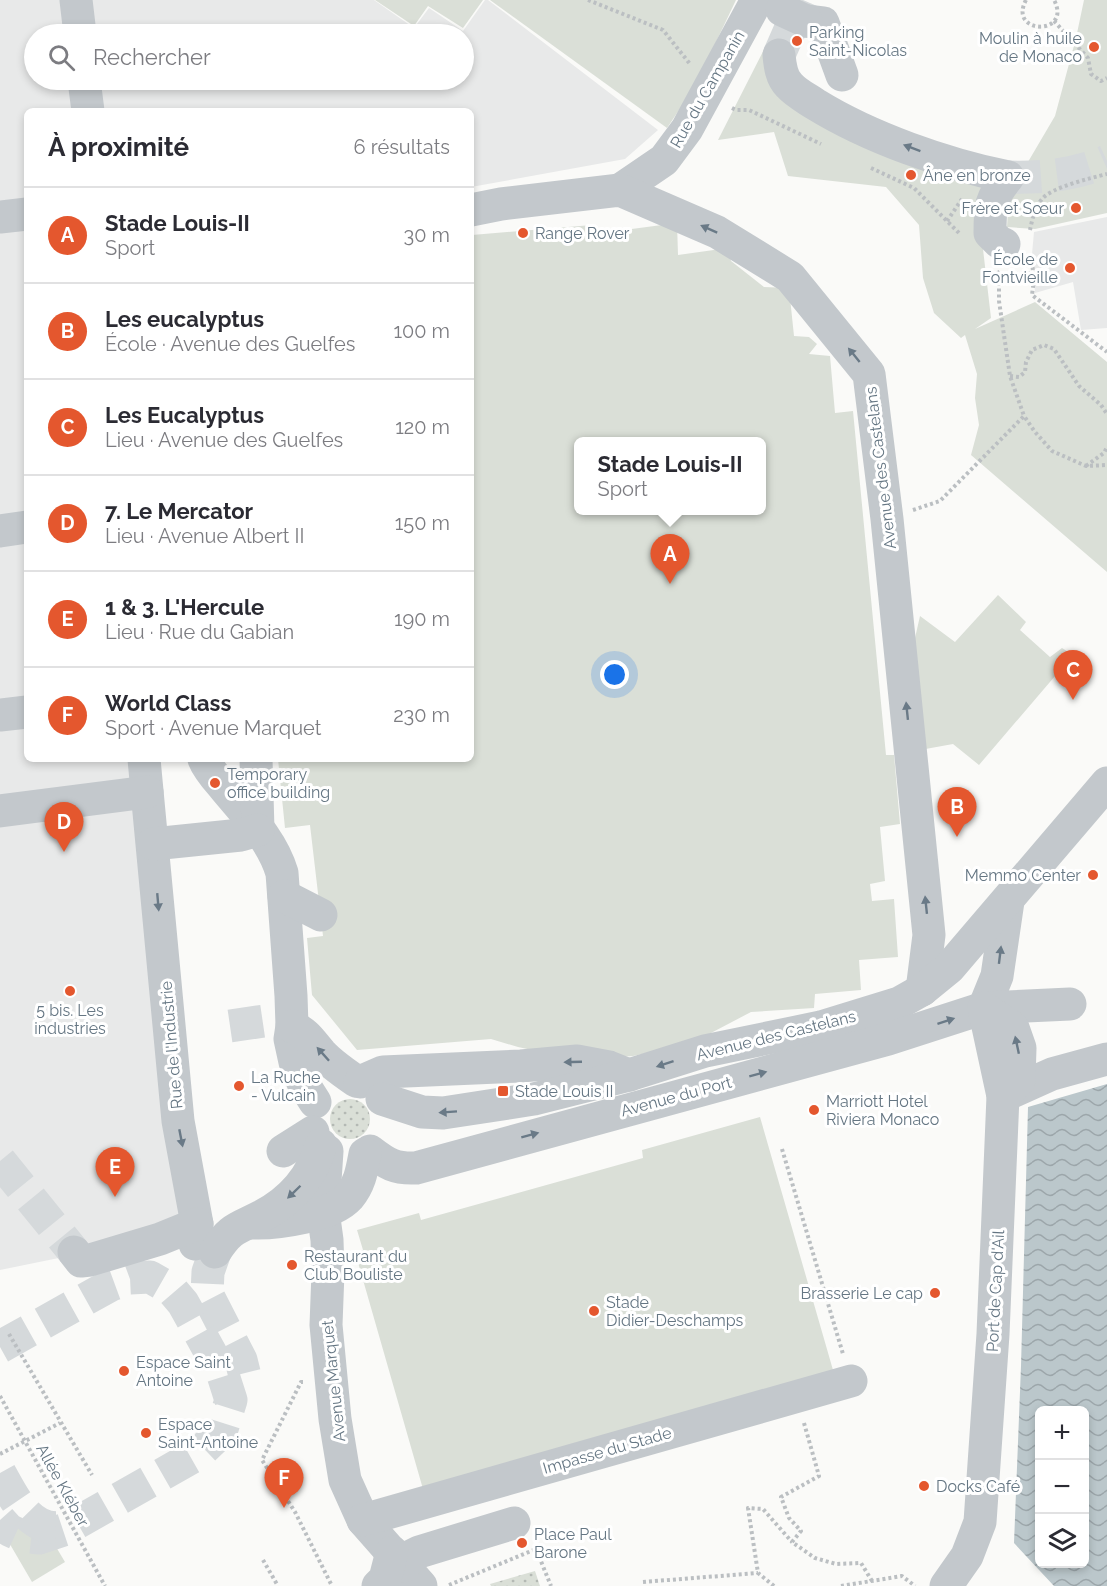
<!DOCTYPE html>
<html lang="fr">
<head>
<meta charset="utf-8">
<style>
	body { margin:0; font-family:Raleway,sans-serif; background:#f2f2f3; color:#2b2b33 }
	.controls { position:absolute; right:18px; bottom:18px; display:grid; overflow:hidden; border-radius:9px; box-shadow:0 3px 9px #0003 }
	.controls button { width:54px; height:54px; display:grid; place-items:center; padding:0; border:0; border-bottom:2px solid #e1e1e2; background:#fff; color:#2b2b33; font:30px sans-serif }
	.you { position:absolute; left:615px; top:675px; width:21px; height:21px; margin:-15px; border:4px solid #fff; border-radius:50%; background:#1a73e8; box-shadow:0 0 0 9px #1a73e833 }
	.badge { display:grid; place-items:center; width:39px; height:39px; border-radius:50%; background:#e4572e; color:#fff; font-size:20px; font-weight:700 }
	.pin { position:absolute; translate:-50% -50px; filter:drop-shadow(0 2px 3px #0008) }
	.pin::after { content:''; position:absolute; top:32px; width:21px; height:18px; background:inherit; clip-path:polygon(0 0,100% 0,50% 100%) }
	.popup { position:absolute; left:574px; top:437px; width:192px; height:78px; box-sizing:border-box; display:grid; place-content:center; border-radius:9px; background:#fff; filter:drop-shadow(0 2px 4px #0005); font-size:20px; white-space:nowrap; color:#7c7c81 }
	.popup b { font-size:22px; color:#2b2b33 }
	.popup::after { content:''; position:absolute; left:50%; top:100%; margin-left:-12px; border:12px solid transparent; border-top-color:#fff }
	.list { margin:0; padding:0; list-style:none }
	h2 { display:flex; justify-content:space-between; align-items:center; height:78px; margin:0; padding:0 24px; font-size:26px }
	h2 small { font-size:20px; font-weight:400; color:#7c7c81 }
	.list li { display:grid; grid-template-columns:39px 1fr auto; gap:18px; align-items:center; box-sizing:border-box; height:96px; padding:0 24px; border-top:2px solid #e1e1e2 }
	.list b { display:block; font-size:22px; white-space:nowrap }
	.list p { margin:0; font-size:20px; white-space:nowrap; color:#7c7c81 }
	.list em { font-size:20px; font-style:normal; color:#7c7c81 }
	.icon { flex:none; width:33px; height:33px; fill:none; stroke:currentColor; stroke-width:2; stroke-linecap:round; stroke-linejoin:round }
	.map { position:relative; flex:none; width:1107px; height:1586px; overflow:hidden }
	.search { position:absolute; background:#fff; box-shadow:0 3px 9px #0003; left:24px; top:24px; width:450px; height:66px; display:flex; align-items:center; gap:15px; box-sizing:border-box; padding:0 21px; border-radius:33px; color:#7c7c81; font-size:22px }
	.panel { position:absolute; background:#fff; box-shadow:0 3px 9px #0003; left:24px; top:108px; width:450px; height:654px; border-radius:9px }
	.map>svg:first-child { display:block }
</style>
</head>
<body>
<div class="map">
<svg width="1107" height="1586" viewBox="0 0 1107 1586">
	<defs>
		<pattern id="grass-dots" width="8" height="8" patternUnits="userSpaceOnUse" patternTransform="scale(1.5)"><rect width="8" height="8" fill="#dadfd7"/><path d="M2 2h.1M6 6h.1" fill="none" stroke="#b4b9b4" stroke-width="1.8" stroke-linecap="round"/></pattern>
		<pattern id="water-waves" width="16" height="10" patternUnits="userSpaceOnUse" patternTransform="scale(1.5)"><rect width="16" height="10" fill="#bbc7cb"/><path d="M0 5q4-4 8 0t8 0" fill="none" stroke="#9ca6aa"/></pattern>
	</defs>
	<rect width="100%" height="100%" fill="#fafaf8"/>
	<!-- built -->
	<g fill="#e8e9e9" fill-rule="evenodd">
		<path d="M0,0H374L414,28L429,8L463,31L485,0H488L658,130L625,159L471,187V111H27V759H135L191,1231L0,1270ZM34,34H464V80H34Z"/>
		<polygon points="1107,217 1107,328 1081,330 1073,282 1035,293 1032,254 1034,232"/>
	</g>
	<!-- grass -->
	<g fill="url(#grass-dots)">
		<circle cx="350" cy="1119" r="20"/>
		<polygon points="535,1571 540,1586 491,1586 490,1584"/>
	</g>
	<!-- green -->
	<g fill="#dadfd7" fill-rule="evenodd">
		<polygon points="375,0 483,0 463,28 428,6 414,26"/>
		<polygon points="490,0 736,0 695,86 667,128"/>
		<polygon points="1084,0 1107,0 1107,213 1035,229 1007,227 1011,164 1025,167 1055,116 1076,38"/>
		<polygon points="776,26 787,32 769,78 988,188 978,206 991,318 975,329 1035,302 1107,362 1107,572 971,455 979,425 975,398 977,374 965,335 961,338 934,313 923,278 919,225 886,187 788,176 774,132 718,140"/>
		<path d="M677,223L678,255L728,248L731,261L764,287L789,288L794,336L809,337L817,344L809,354L830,356L835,413L853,411L886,755H894L900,824L880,827L885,881L870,884L872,901L894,899L898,957L859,960L861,990L815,994L814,1008L751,1012L690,1044L633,1056L607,1058L555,1055L518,1047L491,1039L357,1050L312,995L307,938L323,936L310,825L285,828L278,759H471L472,235L592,225L594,234ZM578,442H762V510H578Z"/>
		<polygon points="998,595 1026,622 1020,630 1050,657 1062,648 1073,655 979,765 953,744 920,750 910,660 920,616 955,642"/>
		<polygon points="760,1117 833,1370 425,1496 355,1252 363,1250 357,1230 419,1213 421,1220 643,1158 642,1150"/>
		<polygon points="37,1515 65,1562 32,1582 4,1534"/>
	</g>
	<!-- water -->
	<path fill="url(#water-waves)" fill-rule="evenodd" d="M1107,1084V1586H1054L1014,1543L1021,1366L1028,1107ZM1040,1410H1084V1564H1040Z"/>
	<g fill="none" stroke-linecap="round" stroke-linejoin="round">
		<!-- minor-tunnel -->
		<g stroke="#d5d9db" stroke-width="33" stroke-dasharray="33 16" stroke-linecap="butt">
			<polyline points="779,55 803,0"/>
			<path d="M1008,177C1040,178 1077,175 1107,161"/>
			<polyline points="230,1026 271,1020"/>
			<polyline points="0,1161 74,1252"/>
			<polyline points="215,1252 208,1272 207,1294 241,1360 247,1384"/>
			<polyline points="0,1347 111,1285 130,1278 150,1277 171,1289 183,1303 223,1375 231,1400 221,1432 198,1454 66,1529 39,1538 22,1536 9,1530 0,1520"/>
			<path d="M0,1473C14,1498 30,1533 64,1527"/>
		</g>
		<!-- path -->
		<g stroke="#bbbfc2" stroke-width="4" stroke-dasharray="3 3" stroke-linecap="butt">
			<polyline points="588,0 663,30 690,64"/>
			<path d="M1026,0C1007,35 1073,36 1054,0"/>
			<polyline points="1054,21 1088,58 1091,74 1101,81 1107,78"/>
			<polyline points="732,108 736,110 749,110 821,144"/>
			<polyline points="871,168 914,188 960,234"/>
			<polyline points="947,221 962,199"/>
			<path d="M1030,230C1032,220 1035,207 1042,199C1052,187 1091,178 1107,174"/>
			<polyline points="1031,255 1034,279 1032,295 1107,352"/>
			<polyline points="997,271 999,275 999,301 1010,376 1024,416"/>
			<polyline points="1009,274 1032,273"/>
			<polyline points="1010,376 1019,377 1025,372 1026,362 1032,350 1044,345 1054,349 1079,386 1101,405 1107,414"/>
			<polyline points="1086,466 1104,453 1107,447"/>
			<polyline points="913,510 940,501 1024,416 1035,432 1052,451 1086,466 1107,465"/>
			<polyline points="782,1149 843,1354"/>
			<polyline points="9,1334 92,1475"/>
			<polyline points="303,1382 301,1382 262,1460 295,1512 332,1586"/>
			<polyline points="0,1396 105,1586"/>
			<polyline points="804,1423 819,1476 781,1497 789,1518 801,1531 792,1542 815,1558 836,1564 861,1563 872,1581"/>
			<polyline points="0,1454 60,1423"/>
			<polyline points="263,1560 278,1586"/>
			<polyline points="643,1582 758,1573"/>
			<polyline points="449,1585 536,1549 551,1586"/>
			<polyline points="774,1586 758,1573 748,1508 763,1509 792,1542"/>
			<polyline points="841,1586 902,1576 915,1586"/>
		</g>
		<!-- minor -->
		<g stroke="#c3c8cc" stroke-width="33">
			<polyline points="76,0 80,34"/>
			<polyline points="806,21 823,23 842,75"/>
			<path d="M779,55C780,65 781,77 789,85C796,93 806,98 815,104C870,138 945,164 1008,177C990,199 990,206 990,233L999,242L1004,244"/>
			<polyline points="84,80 88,111"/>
			<polyline points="620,190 664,160 687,129 757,0"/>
			<polyline points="471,210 501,204 620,190 717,232 790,277 869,374 887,519 929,935 922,990"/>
			<polyline points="0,217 27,214"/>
			<polyline points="0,531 27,527"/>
			<polyline points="0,715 27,712"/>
			<polyline points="144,759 178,1121 197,1224 195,1244"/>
			<path d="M204,759C208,769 216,778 223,786C245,813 272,839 282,873L291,996L292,1026L290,1039L295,1062L303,1083L315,1102"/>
			<polyline points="256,759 258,830"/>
			<polyline points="0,811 147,792"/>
			<polyline points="153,844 241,835 258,830"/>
			<polyline points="284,896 321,915"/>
			<polyline points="984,1008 997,976 1008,901"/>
			<path d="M292,1026C308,1035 309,1039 321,1053C331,1064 343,1072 356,1081"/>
			<polyline points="360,1082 383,1072 521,1066 577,1061 609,1067 629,1075"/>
			<polyline points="1003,1096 1052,1074 1107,1059"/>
			<polyline points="382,1099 422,1112 443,1113 534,1099 629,1075 705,1051 821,1027 899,1003 922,990 949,968 1107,783"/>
			<polyline points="283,1151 313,1132"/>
			<polyline points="327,1151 323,1211 327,1240 328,1272 326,1325 335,1419 345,1480 363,1520 421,1586"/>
			<path d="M370,1151C387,1164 395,1169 416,1168L888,1039L984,1008L1070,1004"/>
			<path d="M252,1223C278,1224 332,1216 349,1197C360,1184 362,1170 365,1154"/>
			<polyline points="74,1252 81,1261 90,1260 160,1239 197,1224"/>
			<path d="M215,1252C231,1227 237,1229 262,1216C292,1200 312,1177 321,1145"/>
			<polyline points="363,1520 851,1381"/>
			<polyline points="404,1566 411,1556 419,1552 514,1523"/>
			<polyline points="378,1586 385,1579 392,1552"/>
			<polyline points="946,1586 967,1556 980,1522 993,1334 1003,1096 984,1008 1013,1028 1020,1048 1019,1080 1003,1096"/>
		</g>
		<!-- minor-bridge -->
		<polyline stroke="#c3c8cc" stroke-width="33" points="782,10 806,21"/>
	</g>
	<!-- one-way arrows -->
	<defs><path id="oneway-solid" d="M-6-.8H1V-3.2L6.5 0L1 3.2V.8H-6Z" transform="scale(1.5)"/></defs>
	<g fill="#6a7a87">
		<use href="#oneway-solid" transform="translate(912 148) rotate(-159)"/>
		<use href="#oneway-solid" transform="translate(709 229) rotate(-156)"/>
		<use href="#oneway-solid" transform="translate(854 355) rotate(-129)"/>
		<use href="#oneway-solid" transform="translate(907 711) rotate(-96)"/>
		<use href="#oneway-solid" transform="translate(158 902) rotate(85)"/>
		<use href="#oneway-solid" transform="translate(926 905) rotate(-96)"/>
		<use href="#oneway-solid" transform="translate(1000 955) rotate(-83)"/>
		<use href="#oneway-solid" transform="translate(946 1021) rotate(-18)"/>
		<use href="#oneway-solid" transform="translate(1017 1045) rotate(-102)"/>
		<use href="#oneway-solid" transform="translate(323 1054) rotate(-132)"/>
		<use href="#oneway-solid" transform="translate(573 1062) rotate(178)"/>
		<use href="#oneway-solid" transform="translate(665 1064) rotate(162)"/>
		<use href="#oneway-solid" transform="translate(758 1074) rotate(-15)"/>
		<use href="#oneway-solid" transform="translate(448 1112) rotate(176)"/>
		<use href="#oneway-solid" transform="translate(530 1135) rotate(-15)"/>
		<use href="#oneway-solid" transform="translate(181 1138) rotate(79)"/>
		<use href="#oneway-solid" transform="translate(294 1192) rotate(136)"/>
	</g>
	<!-- markers -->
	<g fill="#e4572e" stroke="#fff" stroke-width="2">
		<circle cx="797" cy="41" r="6"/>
		<circle cx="1094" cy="47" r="6"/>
		<circle cx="911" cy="175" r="6"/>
		<circle cx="1076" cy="208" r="6"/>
		<circle cx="523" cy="233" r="6"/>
		<circle cx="1070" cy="268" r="6"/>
		<circle cx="215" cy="783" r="6"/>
		<circle cx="1093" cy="875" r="6"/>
		<circle cx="70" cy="991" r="6"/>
		<circle cx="239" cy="1086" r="6"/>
		<rect x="497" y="1085" width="12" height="12" rx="3"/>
		<circle cx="814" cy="1110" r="6"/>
		<circle cx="292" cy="1265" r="6"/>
		<circle cx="935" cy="1293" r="6"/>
		<circle cx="594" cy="1311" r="6"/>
		<circle cx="124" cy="1371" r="6"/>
		<circle cx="146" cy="1433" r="6"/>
		<circle cx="924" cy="1486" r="6"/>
		<circle cx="522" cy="1543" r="6"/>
	</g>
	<g text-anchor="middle" stroke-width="6" stroke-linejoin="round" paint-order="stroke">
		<!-- poi labels -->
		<g font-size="16" fill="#657683" stroke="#fff" text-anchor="start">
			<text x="809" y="38">Parking<tspan x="809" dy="18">Saint-Nicolas</tspan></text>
			<text x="1082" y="44" text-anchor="end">Moulin à huile<tspan x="1082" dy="18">de Monaco</tspan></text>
			<text x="923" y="181">Âne en bronze</text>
			<text x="1064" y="214" text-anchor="end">Frère et Sœur</text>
			<text x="535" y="239">Range Rover</text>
			<text x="1058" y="265" text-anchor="end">École de<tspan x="1058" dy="18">Fontvieille</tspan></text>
			<text x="227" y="780">Temporary<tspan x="227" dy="18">office building</tspan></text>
			<text x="1081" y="881" text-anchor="end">Memmo Center</text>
			<text x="70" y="1016" text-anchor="middle">5 bis. Les<tspan x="70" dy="18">industries</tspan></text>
			<text x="251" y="1083">La Ruche<tspan x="251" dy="18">- Vulcain</tspan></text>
			<text x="515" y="1097">Stade Louis II</text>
			<text x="826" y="1107">Marriott Hotel<tspan x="826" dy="18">Riviera Monaco</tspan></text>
			<text x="304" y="1262">Restaurant du<tspan x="304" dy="18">Club Bouliste</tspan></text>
			<text x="923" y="1299" text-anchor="end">Brasserie Le cap</text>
			<text x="606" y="1308">Stade<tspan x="606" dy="18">Didier-Deschamps</tspan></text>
			<text x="136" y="1368">Espace Saint<tspan x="136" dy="18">Antoine</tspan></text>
			<text x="158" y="1430">Espace<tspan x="158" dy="18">Saint-Antoine</tspan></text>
			<text x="936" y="1492">Docks Café</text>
			<text x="534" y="1540">Place Paul<tspan x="534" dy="18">Barone</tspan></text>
		</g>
		<!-- street labels -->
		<g font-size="16" fill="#657683" stroke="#fff">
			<text transform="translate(707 89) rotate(-60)" y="6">Rue du Campanin</text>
			<text transform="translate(880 468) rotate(-97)" y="6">Avenue des Castelans</text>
			<text transform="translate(776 1035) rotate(-14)" y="6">Avenue des Castelans</text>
			<text transform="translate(171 1045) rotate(-95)" y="6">Rue de l'Industrie</text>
			<text transform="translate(676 1096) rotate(-15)" y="6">Avenue du Port</text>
			<text transform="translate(995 1291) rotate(-87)" y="6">Port de Cap d'Ail</text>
			<text transform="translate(333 1381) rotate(-96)" y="6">Avenue Marquet</text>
			<text transform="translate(607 1450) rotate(-16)" y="6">Impasse du Stade</text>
			<text transform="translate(63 1485) rotate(61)" y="6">Allée Kléber</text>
		</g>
	</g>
</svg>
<div class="controls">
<button>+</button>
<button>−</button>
<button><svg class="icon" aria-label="layers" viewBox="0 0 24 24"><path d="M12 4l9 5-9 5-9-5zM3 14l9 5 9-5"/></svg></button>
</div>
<div class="you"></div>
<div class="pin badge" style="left:670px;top:584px">A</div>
<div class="popup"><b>Stade Louis-II</b>Sport</div>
<div class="pin badge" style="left:957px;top:837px">B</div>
<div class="pin badge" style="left:1073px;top:700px">C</div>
<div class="pin badge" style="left:64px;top:852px">D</div>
<div class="pin badge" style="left:115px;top:1197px">E</div>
<div class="pin badge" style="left:284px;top:1508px">F</div>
<div class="search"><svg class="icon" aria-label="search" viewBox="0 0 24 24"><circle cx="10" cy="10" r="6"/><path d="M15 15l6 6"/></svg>Rechercher</div>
<section class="panel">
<h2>À proximité<small>6 résultats</small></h2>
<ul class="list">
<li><span class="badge">A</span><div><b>Stade Louis-II</b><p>Sport</p></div><em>30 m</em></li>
<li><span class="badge">B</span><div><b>Les eucalyptus</b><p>École · Avenue des Guelfes</p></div><em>100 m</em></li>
<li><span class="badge">C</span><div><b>Les Eucalyptus</b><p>Lieu · Avenue des Guelfes</p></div><em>120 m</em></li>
<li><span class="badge">D</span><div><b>7. Le Mercator</b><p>Lieu · Avenue Albert II</p></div><em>150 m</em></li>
<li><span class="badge">E</span><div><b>1 &amp; 3. L'Hercule</b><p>Lieu · Rue du Gabian</p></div><em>190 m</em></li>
<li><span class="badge">F</span><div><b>World Class</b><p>Sport · Avenue Marquet</p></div><em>230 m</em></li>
</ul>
</section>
</div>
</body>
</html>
